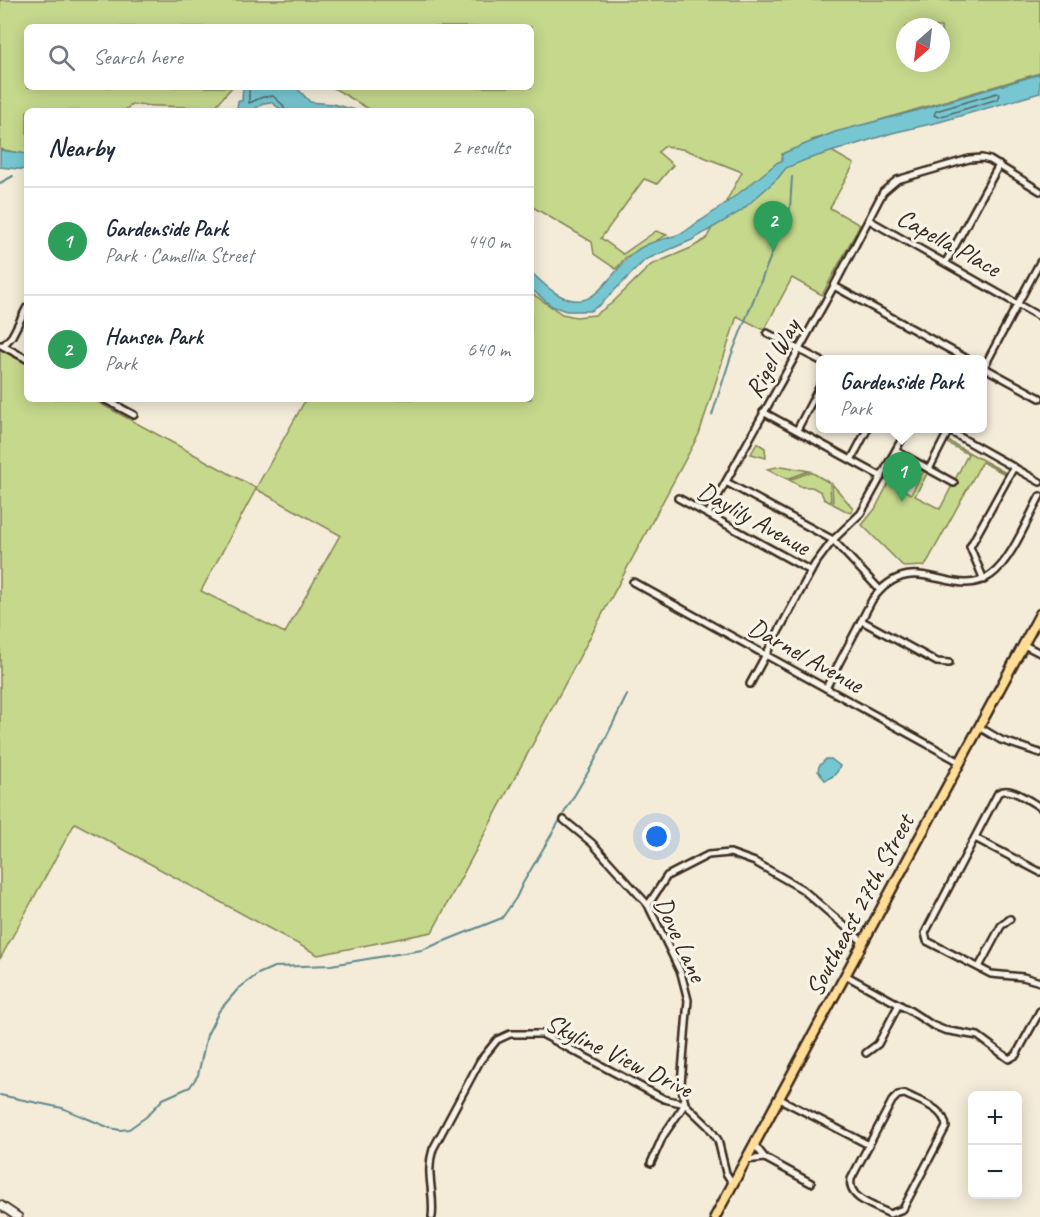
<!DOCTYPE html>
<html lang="en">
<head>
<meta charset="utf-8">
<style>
	body { margin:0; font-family:Caveat,sans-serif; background:#f6f6f7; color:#1f2937 }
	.controls { position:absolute; right:18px; bottom:18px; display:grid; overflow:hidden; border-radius:9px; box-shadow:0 3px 15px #0003 }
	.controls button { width:54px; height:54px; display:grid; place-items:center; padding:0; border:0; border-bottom:2px solid #e0e1e3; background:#fff; color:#1f2937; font:30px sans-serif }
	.compass { position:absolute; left:896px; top:18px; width:54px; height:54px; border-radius:50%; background:#fff; box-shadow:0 3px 15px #0003; rotate:208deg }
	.you { position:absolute; left:657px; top:837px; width:21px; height:21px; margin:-15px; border:4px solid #fff; border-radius:50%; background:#1a73e8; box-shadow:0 0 0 9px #1a73e833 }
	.badge { display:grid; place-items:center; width:39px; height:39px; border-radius:50%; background:#c8321e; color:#fff; font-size:20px; font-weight:700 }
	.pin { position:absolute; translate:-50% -50px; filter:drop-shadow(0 2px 3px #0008) }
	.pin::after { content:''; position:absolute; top:32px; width:21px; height:18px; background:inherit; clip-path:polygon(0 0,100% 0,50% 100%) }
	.popup { position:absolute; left:816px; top:355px; width:171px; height:78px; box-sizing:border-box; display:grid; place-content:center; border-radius:9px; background:#fff; filter:drop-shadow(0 2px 4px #0005); font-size:20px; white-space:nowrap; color:#747a83 }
	.popup b { font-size:22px; color:#1f2937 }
	.popup::after { content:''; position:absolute; left:50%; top:100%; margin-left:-12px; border:12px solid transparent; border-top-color:#fff }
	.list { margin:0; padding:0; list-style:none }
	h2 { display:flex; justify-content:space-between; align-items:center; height:78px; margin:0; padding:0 24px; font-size:26px }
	h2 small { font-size:20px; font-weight:400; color:#747a83 }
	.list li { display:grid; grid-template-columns:39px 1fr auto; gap:18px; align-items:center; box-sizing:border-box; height:108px; padding:0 24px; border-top:2px solid #e0e1e3 }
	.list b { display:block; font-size:22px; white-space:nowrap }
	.list p { margin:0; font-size:20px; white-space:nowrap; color:#747a83 }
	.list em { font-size:20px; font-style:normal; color:#747a83 }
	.icon { flex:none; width:33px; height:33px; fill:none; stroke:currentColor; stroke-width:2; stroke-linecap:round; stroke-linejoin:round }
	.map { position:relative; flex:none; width:1040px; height:1217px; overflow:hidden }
	.search { position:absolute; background:#fff; box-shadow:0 3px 15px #0003; left:24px; top:24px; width:510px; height:66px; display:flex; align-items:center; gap:15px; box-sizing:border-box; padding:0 21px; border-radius:9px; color:#747a83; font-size:22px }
	.panel { position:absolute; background:#fff; box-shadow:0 3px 15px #0003; left:24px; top:108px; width:510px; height:294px; border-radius:9px }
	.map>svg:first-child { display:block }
</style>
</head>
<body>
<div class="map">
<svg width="1040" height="1217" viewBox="0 0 1040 1217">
	<rect width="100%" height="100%" fill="#f4ecd9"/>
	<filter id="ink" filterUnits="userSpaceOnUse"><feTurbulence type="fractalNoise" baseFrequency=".0167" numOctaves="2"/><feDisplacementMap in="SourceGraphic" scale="12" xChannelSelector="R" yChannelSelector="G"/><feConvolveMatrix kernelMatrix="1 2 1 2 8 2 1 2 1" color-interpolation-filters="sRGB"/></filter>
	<g filter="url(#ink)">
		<!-- green -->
		<g fill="#c6d88c" stroke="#808155" stroke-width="1.5" fill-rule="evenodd">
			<path d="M0,0H1040V73L812,140L854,164L830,208L860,225L822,295L792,278L764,330L737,316L699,434L432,932L318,955L75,823L0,959V349L27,364V399H92L256,488L306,399H531V293L562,314L576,317L595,315L612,303L651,265L691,248L706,239L742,172L686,150L665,146L658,152L673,165L657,184L644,179L601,238L623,254L656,231L667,235L626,257L616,269L594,254L592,242L531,206V111H372L332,87H531V27H27V87H232L214,108L131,105L124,111H27V155L0,149ZM905,27H941V63H905ZM256,489L340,535L285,633L201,591Z"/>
			<polygon points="950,442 1006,473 1005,474 982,462 925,566 904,567 862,525 875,509 889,482 911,494 924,470 928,472 915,496 940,509 968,454 949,444"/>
			<polygon points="757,443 765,448 766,458 751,454"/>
			<polygon points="782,466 809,471 787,479 767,469"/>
			<polygon points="811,472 830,483 831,503 824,499 821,492 812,487 802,487 789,480"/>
			<polygon points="832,484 853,508 850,513 833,504"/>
		</g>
		<!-- water -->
		<g fill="#77c7d3" stroke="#5f888b" stroke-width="1.5">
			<path d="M1040,74V93L939,122L892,133L805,160L786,168L778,178L741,211L692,240L645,260L600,305L590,311H566L552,306L531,289V272C544,284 561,303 582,300C599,298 618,266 632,254C648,240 663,241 682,233C687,231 692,226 697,223C726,205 752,183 778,162L782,161V154L786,152L835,132L919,110Z"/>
			<polygon points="243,87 296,87 310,102 333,104 359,111 283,111 271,102 264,103 252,111 234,111 237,109 238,101 242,101"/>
			<polygon points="0,150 27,154 27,170 0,167"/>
			<path d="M826,759H831L840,766C837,774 833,777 825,780L818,771L819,766Z"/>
		</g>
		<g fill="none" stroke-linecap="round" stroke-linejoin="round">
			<!-- shore -->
			<g stroke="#536966" stroke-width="1.5">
				<polyline points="249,87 249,103 263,97 273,96 283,105 285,111"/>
				<polygon points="997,93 1000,95 998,99 938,117 934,115 936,111"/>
			</g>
			<!-- stream -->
			<g stroke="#5f888b" stroke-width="2">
				<polyline points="0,183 13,176"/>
				<polyline points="712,415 731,356 790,208 792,177"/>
				<polyline points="0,1095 62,1108 110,1128 120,1130 129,1129 146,1117 163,1099 190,1087 198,1075 207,1035 219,1011 238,989 258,974 274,967 331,965 422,950 502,918 516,898 523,883 594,762 627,695"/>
			</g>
			<!-- minor casing -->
			<g stroke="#3b2a1e" stroke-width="10">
				<g id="minor">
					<polyline points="869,220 1040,317"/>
					<polyline points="946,262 999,165"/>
					<polyline points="834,286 969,360"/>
					<polyline points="767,333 821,361"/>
					<polyline points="1,345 27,359"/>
					<polyline points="3,346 12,336 27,307"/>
					<polyline points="983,367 1040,398"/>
					<polyline points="983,369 1040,262"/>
					<polyline points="104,399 134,415"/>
					<polyline points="763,412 882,477"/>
					<polyline points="944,428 1040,482"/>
					<polyline points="797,430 821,384"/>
					<polyline points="896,451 954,483"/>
					<polyline points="851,460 868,428"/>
					<polyline points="929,469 949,430"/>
					<polyline points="726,482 833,540 880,590"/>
					<polyline points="678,498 811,571"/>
					<polyline points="708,514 834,286 883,192 897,180 969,159 982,158 990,160 1040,191"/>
					<polyline points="984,580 970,547 1014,467"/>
					<polyline points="633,582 960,762"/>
					<polyline points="862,621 937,662 949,663"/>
					<polyline points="1024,645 1040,653"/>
					<polyline points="750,684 815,564 833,540 861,513 908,428"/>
					<path d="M826,688L872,600C913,544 952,603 991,575C1011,561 1028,518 1040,496"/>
					<polyline points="979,727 1001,740 1040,753"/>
					<path d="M1040,807C1029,801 1010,785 998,793L925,933L927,941L991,974L1023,977L1040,982"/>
					<polyline points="564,820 592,843 648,905 681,973 688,1000 681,1084 685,1104 663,1136 651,1163"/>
					<polyline points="975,838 1040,872"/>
					<polyline points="648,905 667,876 708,855 730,853 755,862 802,889 863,942"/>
					<polyline points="979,967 1001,926 1010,919"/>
					<polyline points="845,975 909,1010 932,1025 944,1030 978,1036 1009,1059 1016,1055 1040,1011"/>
					<polyline points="866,1053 878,1044 899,1004"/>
					<path d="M905,1094C920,1102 945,1108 946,1127L903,1209L890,1214C875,1206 847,1199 851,1179L892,1101L898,1095Z"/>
					<polyline points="778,1098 869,1145"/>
					<polyline points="754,1144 765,1158 811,1183"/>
					<polyline points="745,1160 765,1158"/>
					<path d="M432,1217C435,1192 425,1174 433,1149L480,1061L497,1040L510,1034H542L664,1099L685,1104L709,1127L718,1140L726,1173L733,1184"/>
				</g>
			</g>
			<!-- tertiary casing -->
			<g stroke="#3b2a1e" stroke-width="11">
				<polyline id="tertiary" points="0,1205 18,1217"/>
			</g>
			<!-- primary casing -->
			<g stroke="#3b2a1e" stroke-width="13">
				<polyline id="primary" points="715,1217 1040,614"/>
			</g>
			<!-- minor -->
			<use href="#minor" stroke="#f7f3e8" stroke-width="5"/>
			<!-- tertiary -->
			<use href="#tertiary" stroke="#f7f3e8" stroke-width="7"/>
			<!-- primary -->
			<use href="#primary" stroke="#ffdd96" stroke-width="8"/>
		</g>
	</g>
	<g text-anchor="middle" stroke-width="6" stroke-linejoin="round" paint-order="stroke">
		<!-- street labels -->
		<g font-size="26" fill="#3b2a1e" stroke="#f7f3e8">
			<text transform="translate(949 242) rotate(29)" y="9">Capella Place</text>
			<text transform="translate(772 358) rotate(-61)" y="9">Rigel Way</text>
			<text transform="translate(754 518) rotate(29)" y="9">Daylily Avenue</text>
			<text transform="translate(806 655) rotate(29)" y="9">Darnel Avenue</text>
			<text transform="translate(859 905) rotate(-62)" y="9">Southeast 27th Street</text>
			<text transform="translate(681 939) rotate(65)" y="9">Dove Lane</text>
			<text transform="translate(619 1055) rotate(26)" y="9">Skyline View Drive</text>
		</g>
	</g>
</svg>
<div class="controls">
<button>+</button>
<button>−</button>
</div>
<svg class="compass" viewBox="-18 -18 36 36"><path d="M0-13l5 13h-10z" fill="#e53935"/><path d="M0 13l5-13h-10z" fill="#747a83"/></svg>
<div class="you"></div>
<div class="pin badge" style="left:902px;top:502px;background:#2e9e5b">1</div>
<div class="popup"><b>Gardenside Park</b>Park</div>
<div class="pin badge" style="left:773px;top:251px;background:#2e9e5b">2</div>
<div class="search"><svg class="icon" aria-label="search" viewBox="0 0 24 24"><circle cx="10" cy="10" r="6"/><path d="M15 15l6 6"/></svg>Search here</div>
<section class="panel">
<h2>Nearby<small>2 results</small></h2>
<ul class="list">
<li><span class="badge" style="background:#2e9e5b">1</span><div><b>Gardenside Park</b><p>Park · Camellia Street</p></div><em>440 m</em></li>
<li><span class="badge" style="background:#2e9e5b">2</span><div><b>Hansen Park</b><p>Park</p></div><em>640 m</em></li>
</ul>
</section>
</div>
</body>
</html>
